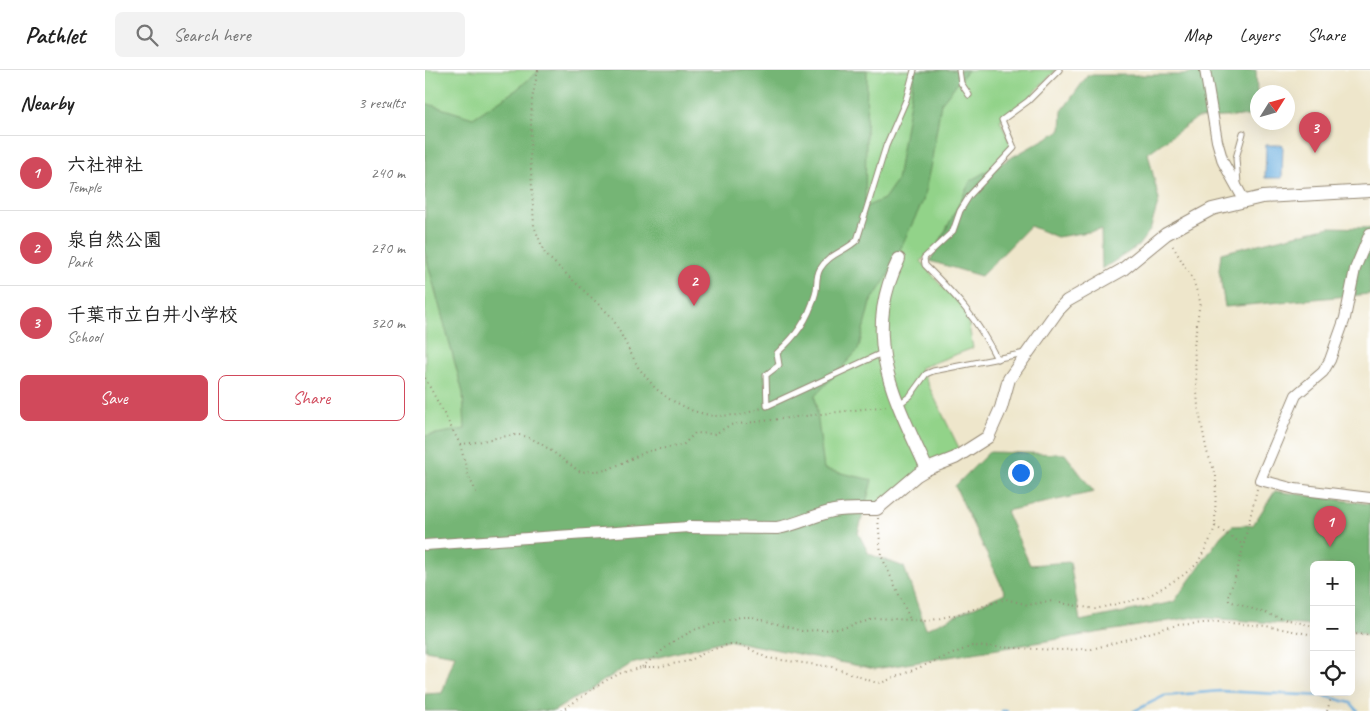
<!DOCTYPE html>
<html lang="en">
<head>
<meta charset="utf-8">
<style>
	body { margin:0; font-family:Caveat,"Klee One",sans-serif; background:#f2f2f2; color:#222 }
	.controls { position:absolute; right:15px; bottom:15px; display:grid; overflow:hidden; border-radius:8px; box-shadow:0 5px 20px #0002 }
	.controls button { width:45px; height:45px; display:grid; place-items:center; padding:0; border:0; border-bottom:1px solid #e0e0e0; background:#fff; color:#222; font:25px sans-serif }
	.compass { position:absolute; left:825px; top:15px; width:45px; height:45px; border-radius:50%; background:#fff; box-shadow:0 5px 20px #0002; rotate:53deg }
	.you { position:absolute; left:595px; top:402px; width:18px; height:18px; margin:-12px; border:4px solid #fff; border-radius:50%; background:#1a73e8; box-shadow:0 0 0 8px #1a73e833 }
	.badge { display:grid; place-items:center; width:32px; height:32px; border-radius:50%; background:#d1495b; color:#fff; font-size:16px; font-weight:700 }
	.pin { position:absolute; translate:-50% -41px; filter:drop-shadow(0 1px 2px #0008) }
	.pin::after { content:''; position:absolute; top:26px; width:18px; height:15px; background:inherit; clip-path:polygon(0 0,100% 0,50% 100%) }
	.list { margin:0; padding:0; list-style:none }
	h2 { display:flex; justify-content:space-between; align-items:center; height:65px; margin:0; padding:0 20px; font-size:21px }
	h2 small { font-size:16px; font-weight:400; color:#767676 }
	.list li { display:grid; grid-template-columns:32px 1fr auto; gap:15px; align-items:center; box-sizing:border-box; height:75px; padding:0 20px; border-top:1px solid #e0e0e0 }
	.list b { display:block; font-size:19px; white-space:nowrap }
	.list p { margin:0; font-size:16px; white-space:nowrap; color:#767676 }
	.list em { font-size:16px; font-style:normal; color:#767676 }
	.actions { display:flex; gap:10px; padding:15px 20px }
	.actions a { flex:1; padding:11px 0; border:1px solid #d1495b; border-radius:8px; text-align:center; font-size:18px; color:#d1495b }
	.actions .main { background:#d1495b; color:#fff }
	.icon { flex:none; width:28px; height:28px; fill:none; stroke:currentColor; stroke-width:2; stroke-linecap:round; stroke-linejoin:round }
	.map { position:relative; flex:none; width:945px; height:641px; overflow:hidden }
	header { display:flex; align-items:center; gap:30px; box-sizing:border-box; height:70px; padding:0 25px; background:#fff; border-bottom:1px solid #e0e0e0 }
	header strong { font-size:24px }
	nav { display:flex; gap:28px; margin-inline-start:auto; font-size:18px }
	.search { width:350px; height:45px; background:#f2f2f2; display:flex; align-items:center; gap:12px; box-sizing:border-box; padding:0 18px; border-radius:8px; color:#767676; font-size:19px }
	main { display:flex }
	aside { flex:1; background:#fff }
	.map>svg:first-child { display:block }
</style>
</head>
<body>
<header>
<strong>Pathlet</strong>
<div class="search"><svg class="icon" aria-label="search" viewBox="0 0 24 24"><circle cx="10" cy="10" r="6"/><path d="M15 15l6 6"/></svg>Search here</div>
<nav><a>Map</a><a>Layers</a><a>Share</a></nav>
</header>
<main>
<aside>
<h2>Nearby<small>3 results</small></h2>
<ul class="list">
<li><span class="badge">1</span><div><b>六社神社</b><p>Temple</p></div><em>240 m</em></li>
<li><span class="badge">2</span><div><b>泉自然公園</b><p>Park</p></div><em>270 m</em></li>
<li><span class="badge">3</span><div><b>千葉市立白井小学校</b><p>School</p></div><em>320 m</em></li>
</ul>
<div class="actions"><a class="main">Save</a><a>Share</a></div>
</aside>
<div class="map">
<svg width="945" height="641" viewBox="0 0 945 641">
	<rect width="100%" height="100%" fill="#fff"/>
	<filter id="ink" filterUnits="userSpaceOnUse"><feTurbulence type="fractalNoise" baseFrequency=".02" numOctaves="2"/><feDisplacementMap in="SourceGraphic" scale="10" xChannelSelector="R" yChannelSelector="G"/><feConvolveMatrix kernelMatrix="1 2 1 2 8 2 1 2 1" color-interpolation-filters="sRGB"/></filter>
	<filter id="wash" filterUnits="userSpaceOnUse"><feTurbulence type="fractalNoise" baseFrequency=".0096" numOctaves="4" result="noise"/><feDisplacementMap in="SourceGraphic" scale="20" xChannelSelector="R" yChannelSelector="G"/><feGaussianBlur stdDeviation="1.12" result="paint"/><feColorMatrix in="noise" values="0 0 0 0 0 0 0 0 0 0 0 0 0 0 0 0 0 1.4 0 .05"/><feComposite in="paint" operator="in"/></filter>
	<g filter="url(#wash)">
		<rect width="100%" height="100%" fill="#eee6cb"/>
		<!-- green -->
		<polygon fill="#92d389" stroke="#667e54" points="0,0 631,0 602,30 575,50 587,77 542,123 524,164 496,191 513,212 541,239 548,278 495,298 535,380 458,430 448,434 0,471"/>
		<!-- forest -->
		<g fill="#75b575" stroke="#58704a">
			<polygon points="115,0 442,0 440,137 459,129 472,110 490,0 543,0 516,33 507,88 498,131 462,207 445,233 433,280 390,326 399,399 447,410 433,463 444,484 479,497 501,559 580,523 530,416 564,382 640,384 669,422 581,441 605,495 645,492 655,551 749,532 796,466 807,456 828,455 850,421 945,434 945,566 926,560 926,495 889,495 889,556 769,547 450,599 302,570 206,594 129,641 0,641 0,624 17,623 30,585 0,580 0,366 40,359 38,323 0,183 0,33 48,48 91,20"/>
			<polygon points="775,0 831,0 832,24 824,46 772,48 723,83 734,130 725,160 713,176 677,199 676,160 632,167 605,156 556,206 505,191 546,110 636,60 637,41 663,5 758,5"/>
			<polygon points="904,157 945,158 945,224 800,237 794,200 796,183"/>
		</g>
		<!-- water -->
		<polygon fill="#69aedf" stroke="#526c7e" points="841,75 858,75 857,108 840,108"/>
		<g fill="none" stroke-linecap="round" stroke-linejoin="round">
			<!-- stream -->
			<g stroke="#69aedf" stroke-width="2.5">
				<polyline points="577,641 582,641"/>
				<polyline points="709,641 739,626 795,621 900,626 926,633 933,641"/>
			</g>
		</g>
	</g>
	<g filter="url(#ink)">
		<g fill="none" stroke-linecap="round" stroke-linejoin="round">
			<!-- service casing -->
			<g stroke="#948874" stroke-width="7">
				<g id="service">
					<polyline points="534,0 536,13 544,25"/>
					<polyline points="813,114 811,88 818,63"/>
					<path d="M457,283L342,336L341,305L354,295L352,283C371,266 383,250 390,225C393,216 390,208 395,199C404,184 421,181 432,170L461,76L481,30L489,0"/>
					<path d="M572,289C551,247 533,228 500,195L499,188L528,161L535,141L545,125L589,78L577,50L603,31L634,0"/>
					<polyline points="473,335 485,326 501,304 508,301 600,283"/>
				</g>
			</g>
			<!-- minor casing -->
			<g stroke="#948874" stroke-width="12">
				<g id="minor">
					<polyline points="780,0 792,71 798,92 819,130"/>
					<polyline points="945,163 930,199 920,248 905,290 898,302 871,325 835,410 870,419 945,428"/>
					<polyline points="0,475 264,457"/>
				</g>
			</g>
			<!-- tertiary casing -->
			<g stroke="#948874" stroke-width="14">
				<g id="tertiary">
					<path d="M474,189C435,267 469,327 502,399"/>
					<path d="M264,457L352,458C372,455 389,445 408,441C423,438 437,439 452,439L492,405L502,399L530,388L563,367L576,338L584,309L633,240L642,231L697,200L741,164L787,139L837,127L945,121"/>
				</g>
			</g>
			<!-- path -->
			<g stroke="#948874" stroke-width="2" stroke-dasharray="1 4" stroke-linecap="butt">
				<polyline points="113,0 107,29 105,81 109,156 120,184 187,247 213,297 230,318 244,329 268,341 288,346 316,345 337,338"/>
				<polyline points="0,308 35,374 43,405 52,424"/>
				<path d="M35,374C55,373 73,366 92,365C110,364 140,393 156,402L182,400L223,381L258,375L270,363L290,364L305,355L463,336"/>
				<polyline points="832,419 812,502 803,527 804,531 855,548 889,556"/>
				<polyline points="453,448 456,485 485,549"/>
				<polyline points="790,456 817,474"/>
				<polyline points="926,564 945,565"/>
				<polyline points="217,597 249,571 271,559 315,547 327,547 377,561 414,559 452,548 502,551 530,545 581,529 603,535 624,531 670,539 722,527 757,506 772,494 787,466 790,456 791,405 782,382 773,337 769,276 775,231 768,210 746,173"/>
				<polyline points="136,641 180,611 196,603 217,597 231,597 264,591 283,581 305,574 319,576 342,588 407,597 449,612 456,613 547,576 634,580 667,579 752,555 793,552 841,556 889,565"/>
				<polyline points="902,641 908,622"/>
			</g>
			<!-- service -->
			<use href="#service" stroke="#fff" stroke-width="5"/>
			<!-- minor -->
			<use href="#minor" stroke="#fff" stroke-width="10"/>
			<!-- tertiary -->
			<use href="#tertiary" stroke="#fff" stroke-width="12"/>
		</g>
	</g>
</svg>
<div class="controls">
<button>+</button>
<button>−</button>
<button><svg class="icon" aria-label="locate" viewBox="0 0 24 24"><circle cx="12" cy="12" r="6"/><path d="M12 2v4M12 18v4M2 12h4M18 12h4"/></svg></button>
</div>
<svg class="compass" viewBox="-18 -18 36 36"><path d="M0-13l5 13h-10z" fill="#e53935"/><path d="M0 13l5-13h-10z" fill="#767676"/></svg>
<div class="you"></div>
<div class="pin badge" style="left:905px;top:477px">1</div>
<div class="pin badge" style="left:269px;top:236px">2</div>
<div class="pin badge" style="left:890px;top:83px">3</div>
</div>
</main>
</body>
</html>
